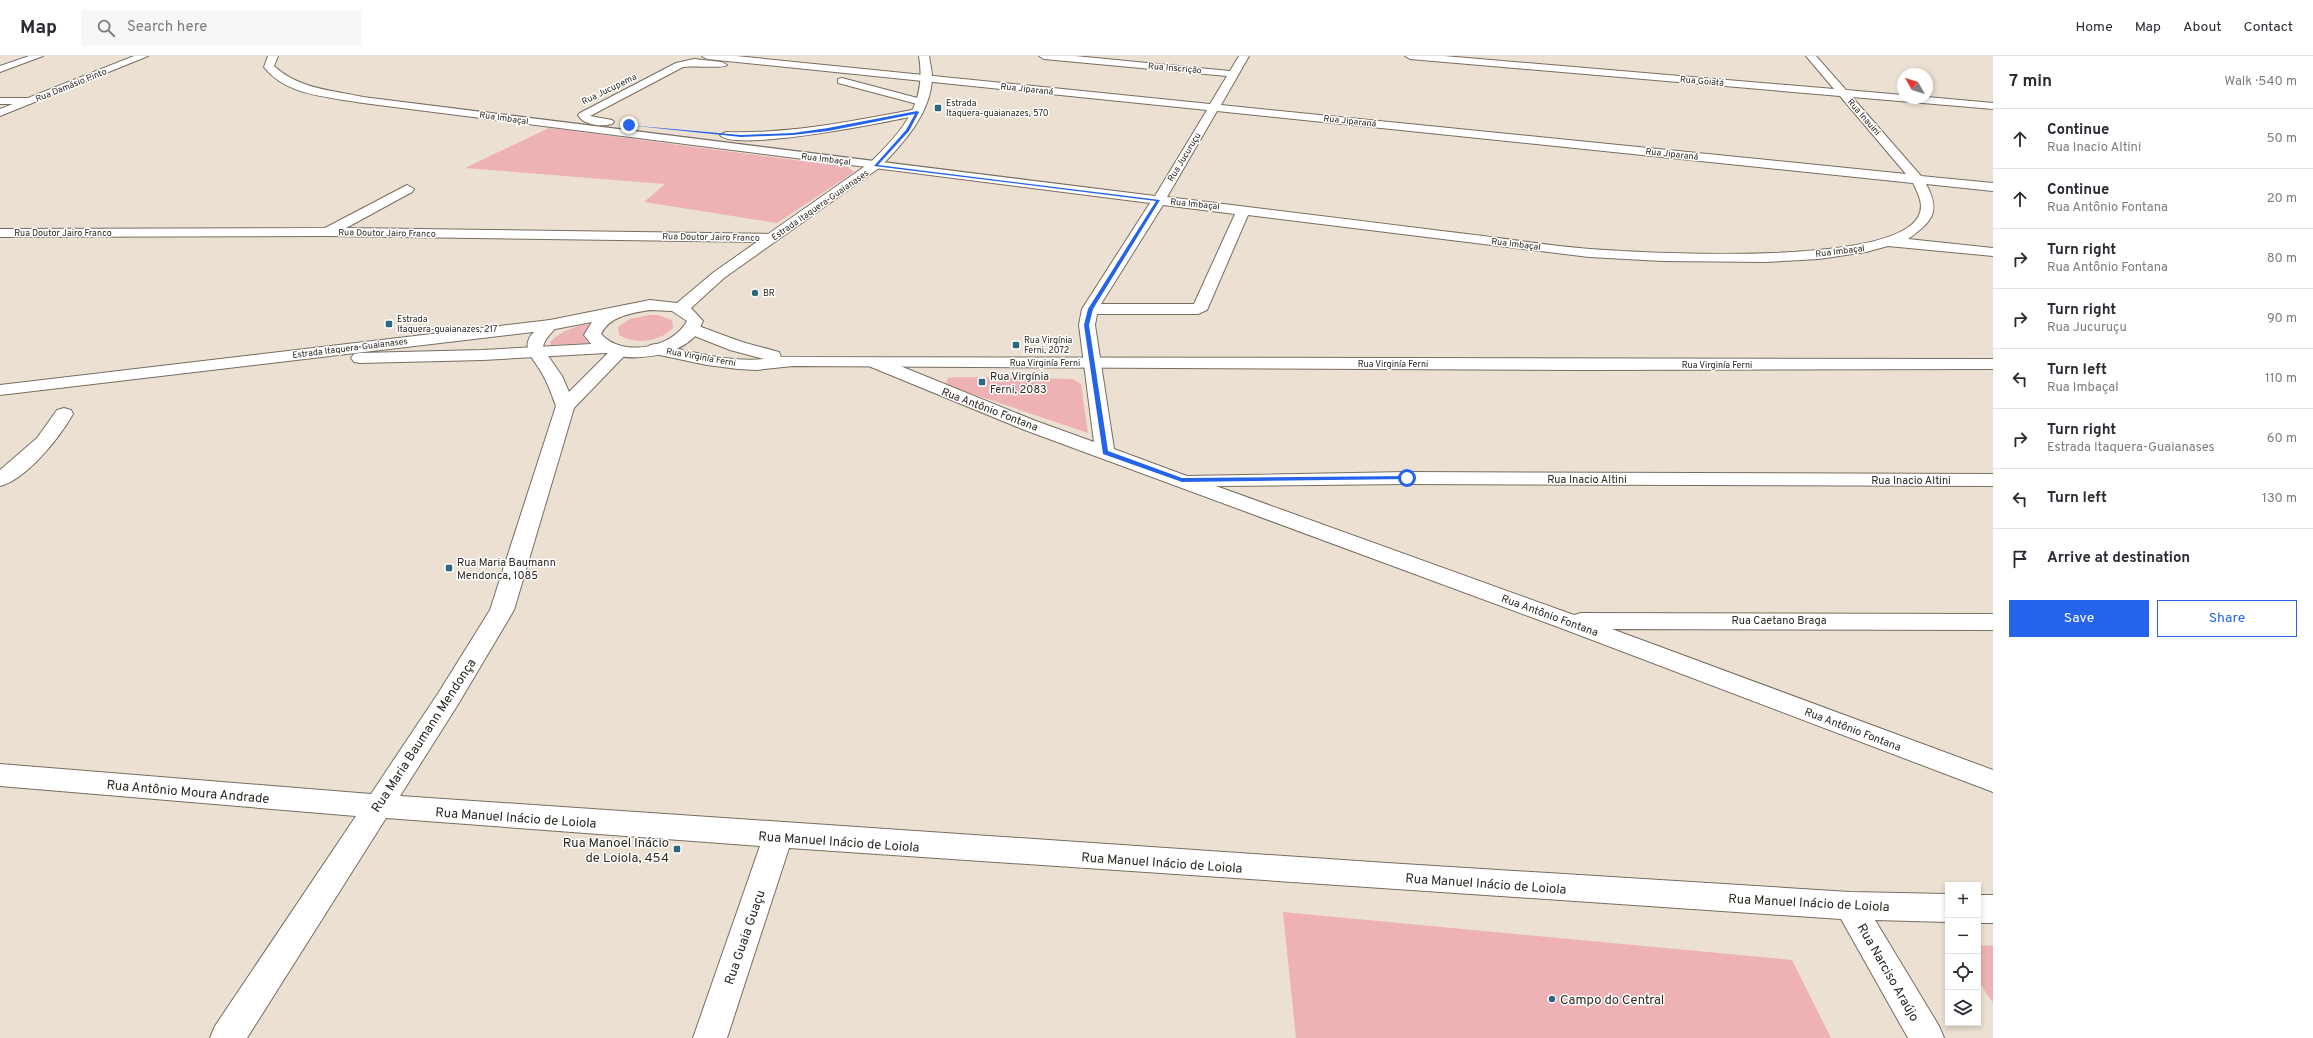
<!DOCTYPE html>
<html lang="en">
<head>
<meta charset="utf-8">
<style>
	body { margin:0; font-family:Overpass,sans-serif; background:#f7f7f7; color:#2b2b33 }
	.controls { position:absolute; right:12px; bottom:12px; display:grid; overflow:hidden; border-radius:0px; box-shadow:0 2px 6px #0003 }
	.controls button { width:36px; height:36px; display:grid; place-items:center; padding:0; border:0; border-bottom:1px solid #e1e1e2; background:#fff; color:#2b2b33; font:20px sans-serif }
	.compass { position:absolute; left:1897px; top:12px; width:36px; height:36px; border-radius:50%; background:#fff; box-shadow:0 2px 6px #0003; rotate:309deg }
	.stop { position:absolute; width:12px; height:12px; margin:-9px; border:3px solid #2563eb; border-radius:50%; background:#fff }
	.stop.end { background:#2563eb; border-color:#fff; box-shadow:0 1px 4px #0008 }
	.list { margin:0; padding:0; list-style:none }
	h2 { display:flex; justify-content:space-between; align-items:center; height:52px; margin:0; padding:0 16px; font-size:17px }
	h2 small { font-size:13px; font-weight:400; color:#7c7c81 }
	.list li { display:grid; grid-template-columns:26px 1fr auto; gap:12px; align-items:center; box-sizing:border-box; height:60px; padding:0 16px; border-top:1px solid #e1e1e2 }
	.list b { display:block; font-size:15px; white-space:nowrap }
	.list p { margin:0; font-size:13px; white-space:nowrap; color:#7c7c81 }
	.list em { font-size:13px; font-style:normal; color:#7c7c81 }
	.actions { display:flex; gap:8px; padding:12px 16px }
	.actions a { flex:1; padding:9px 0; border:1px solid #2563eb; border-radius:0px; text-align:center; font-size:14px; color:#2563eb }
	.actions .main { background:#2563eb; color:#fff }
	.icon { flex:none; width:22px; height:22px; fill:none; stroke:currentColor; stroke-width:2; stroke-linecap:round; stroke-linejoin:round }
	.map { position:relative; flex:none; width:1993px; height:982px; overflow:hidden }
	header { display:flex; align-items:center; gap:24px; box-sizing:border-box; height:56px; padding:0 20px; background:#fff; border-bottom:1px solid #e1e1e2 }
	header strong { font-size:19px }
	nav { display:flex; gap:22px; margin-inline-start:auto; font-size:14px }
	.search { width:280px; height:36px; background:#f7f7f7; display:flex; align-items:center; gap:10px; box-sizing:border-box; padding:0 14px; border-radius:0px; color:#7c7c81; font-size:15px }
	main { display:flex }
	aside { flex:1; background:#fff }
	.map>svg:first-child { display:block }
</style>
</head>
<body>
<header>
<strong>Map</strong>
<div class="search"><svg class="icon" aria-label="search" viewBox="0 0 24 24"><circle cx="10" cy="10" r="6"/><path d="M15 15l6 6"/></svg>Search here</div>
<nav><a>Home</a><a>Map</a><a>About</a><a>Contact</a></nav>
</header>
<main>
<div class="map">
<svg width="1993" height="982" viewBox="0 0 1993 982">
	<rect width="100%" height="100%" fill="#ebe0d2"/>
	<!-- green -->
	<g fill="#eeb2b5">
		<polygon points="549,72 848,111 854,116 777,167 644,146 665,128 465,112"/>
		<path d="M649,259H658L672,264L673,272C660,286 635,289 619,279L618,271L630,263Z"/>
		<path d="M590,268L585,276L584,281L589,287L551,289L550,286C561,275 575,270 590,268Z"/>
		<polygon points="956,321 1073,323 1081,328 1088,377 949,330 946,327 948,322"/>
		<polygon points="1283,856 1792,904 1831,982 1296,982"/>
		<polygon points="1978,889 1993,890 1993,947 1978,925"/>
	</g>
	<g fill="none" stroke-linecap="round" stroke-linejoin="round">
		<!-- minor casing -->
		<g stroke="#776d61" stroke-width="2">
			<g id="minor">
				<polygon points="29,0 43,0 0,16 0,10"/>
				<path d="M268,0H278L274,10C299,33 331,34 363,41L1155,140L1207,54L707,3L702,0H736L1210,48L1227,20L1044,3L1039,0H1075L1230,15L1239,0H1249L1221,49L1906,118L1840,40L1410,3L1405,0H1444L1834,33L1806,0H1816L1846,34L1903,39V42L1927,41L1993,47V53L1852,41L1921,120L1993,127V135L1926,128C1942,157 1931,166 1908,183L1993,192V200L1888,190L1866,196L1819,203L1766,206L1662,205L1589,201L1248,159L1207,254L1198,258H1097L1095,269L1114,393L1187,420L1407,416L1993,418V430L1407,428L1216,430L1574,559L1581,557L1993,558V574L1612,573L1993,714V736L1558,571L1022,373L871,311L868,307L871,303H883L1036,365L1094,386L1079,269L1082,253L1150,147L363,47C330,41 286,40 264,11ZM1217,55L1913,127C1918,137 1925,150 1918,161C1890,211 1646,197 1590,193C1543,189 1496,181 1450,176C1356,164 1261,153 1167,141ZM1163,149L1235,158L1194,248H1101Z"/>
				<path d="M694,3L722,6L727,9C723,13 693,9 683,11L590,60L612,64L614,66L612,68C602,71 583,69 578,59L580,57L676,7Z"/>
				<polygon points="842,22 925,44 926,46 921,49 838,27 838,23"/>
				<polygon points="0,42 30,42 35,45 30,48 0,48"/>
				<path d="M917,53L923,56L921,58C896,65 733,97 720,79L726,76C791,78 853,65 917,53Z"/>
				<polygon points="407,129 414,133 412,136 346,172 773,178 780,182 773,186 327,180 0,181 0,173 325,172"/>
				<path d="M550,264L556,266L558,269L546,283L543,290L546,297L562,320L569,336L614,291H626L629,295L574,352L514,554L457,650L400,740L1387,807L1850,836L1948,838V866L1875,864L1939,970L1944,982H1908L1841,863L789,792L727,982H693L760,790L386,762L247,982H210L215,970L356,760L0,730V708L371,738L439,636L490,554L556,350C552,340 549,330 544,321C536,304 517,292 535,275C540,270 543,266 550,264Z"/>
				<path d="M64,352L71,354L73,358C60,381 26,424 0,430V414L37,382L57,354Z"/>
				<rect x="1978" y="839" width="15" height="28"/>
			</g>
		</g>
		<!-- tertiary casing -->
		<g stroke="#776d61" stroke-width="2">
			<g id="tertiary">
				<polygon points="134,0 148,0 0,60 0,53"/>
				<path d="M693,268L742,286L779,296L781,301L1993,303V313L1585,314L793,310L756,314L738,313L707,309L650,297L647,293L650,289L656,288C691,295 728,307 764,303L730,294L687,277L685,273L687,269Z"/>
			</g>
		</g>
		<!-- secondary casing -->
		<g stroke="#776d61" stroke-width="2">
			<path id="secondary" d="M919,0H929C930,7 932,14 932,22C931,57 903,88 879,112L724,222L691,252L703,265C701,269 699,275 696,279C677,301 632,306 606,297L483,304L360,307L354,306L351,302L354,298L360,297L483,294L591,288L584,279L592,266L550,274L0,339V329L550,264L650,244L677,247L714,216L871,106C903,74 927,48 919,0ZM650,254L672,255L687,265C673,292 622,302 601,278C610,260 631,257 650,254Z"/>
		</g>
		<!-- minor -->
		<use href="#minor" fill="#fff" fill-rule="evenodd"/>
		<!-- tertiary -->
		<use href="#tertiary" fill="#fff" fill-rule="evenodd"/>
		<!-- secondary -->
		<use href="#secondary" fill="#fff" fill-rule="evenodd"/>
	</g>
	<!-- route -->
	<polygon fill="#2563eb" points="917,55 919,56 909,75 878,109 1160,144 1093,253 1089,269 1108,395 1182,422 1407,420 1409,423 1182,426 1103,398 1084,269 1088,253 1156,145 874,110 906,74 915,58 828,75 793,79 741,81 627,69 741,79 793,77 828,72"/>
	<!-- markers -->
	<g fill="#2b687f" stroke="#fff" stroke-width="1.5">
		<rect x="934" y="48" width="8" height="8" rx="2"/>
		<circle cx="755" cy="237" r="4"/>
		<rect x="385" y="264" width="8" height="8" rx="2"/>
		<rect x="1012" y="285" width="8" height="8" rx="2"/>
		<rect x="978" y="322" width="8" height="8" rx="2"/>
		<rect x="445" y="508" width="8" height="8" rx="2"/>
		<rect x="673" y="789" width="8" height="8" rx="2"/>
		<circle cx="1552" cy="943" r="4"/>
	</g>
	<g text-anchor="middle" stroke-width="3" stroke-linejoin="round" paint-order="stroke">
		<!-- far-street labels -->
		<g font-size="9" fill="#2c2822" stroke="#fff">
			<text transform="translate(1175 12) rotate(5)" y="3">Rua Inscrição</text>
			<text transform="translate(1702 25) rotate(5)" y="3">Rua Goiatá</text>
			<text transform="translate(71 29) rotate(-22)" y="3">Rua Damásio Pinto</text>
			<text transform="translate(609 33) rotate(-26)" y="3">Rua Jucupema</text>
			<text transform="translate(1027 33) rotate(6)" y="3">Rua Jiparaná</text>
			<text transform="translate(1864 61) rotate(49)" y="3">Rua Inauini</text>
			<text transform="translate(504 62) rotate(8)" y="3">Rua Imbaçal</text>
			<text transform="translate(1350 65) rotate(6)" y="3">Rua Jiparaná</text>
			<text transform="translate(1672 98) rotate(6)" y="3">Rua Jiparaná</text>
			<text transform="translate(1184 101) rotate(-59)" y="3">Rua Jucuruçu</text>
			<text transform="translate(826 103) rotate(7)" y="3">Rua Imbaçal</text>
			<text transform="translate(1195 148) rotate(6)" y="3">Rua Imbaçal</text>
			<text transform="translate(820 149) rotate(-35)" y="3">Estrada Itaquera-Guaianases</text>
			<text x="63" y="180">Rua Doutor Jairo Franco</text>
			<text transform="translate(387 177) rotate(1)" y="3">Rua Doutor Jairo Franco</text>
			<text transform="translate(711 181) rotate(1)" y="3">Rua Doutor Jairo Franco</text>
			<text transform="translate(1516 188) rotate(7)" y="3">Rua Imbaçal</text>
			<text transform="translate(1840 195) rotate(-7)" y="3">Rua Imbaçal</text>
			<text transform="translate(350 292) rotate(-7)" y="3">Estrada Itaquera-Guaianases</text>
			<text transform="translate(701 301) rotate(10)" y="3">Rua Virginía Ferni</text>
			<text x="1045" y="310">Rua Virginía Ferni</text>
			<text x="1393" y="311">Rua Virginía Ferni</text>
			<text x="1717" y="312">Rua Virginía Ferni</text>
		</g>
		<!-- far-poi labels -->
		<g font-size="9" fill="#2c2822" stroke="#fff" text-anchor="start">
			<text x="946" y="50">Estrada<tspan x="946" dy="10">Itaquera-guaianazes, 570</tspan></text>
			<text x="763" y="240">BR</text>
			<text x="397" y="266">Estrada<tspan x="397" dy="10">Itaquera-guaianazes, 217</tspan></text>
			<text x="1024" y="287">Rua Virgínia<tspan x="1024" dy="10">Ferni, 2072</tspan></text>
		</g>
		<!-- poi labels -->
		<g font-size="11" fill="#2c2822" stroke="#fff" text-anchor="start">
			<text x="990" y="324">Rua Virgínia<tspan x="990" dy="13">Ferni, 2083</tspan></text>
			<text x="457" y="510">Rua Maria Baumann<tspan x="457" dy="13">Mendonca, 1085</tspan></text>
		</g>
		<!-- street labels -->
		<g font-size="11" fill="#2c2822" stroke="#fff">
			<text transform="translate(990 353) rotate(21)" y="4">Rua Antônio Fontana</text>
			<text x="1587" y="427">Rua Inacio Altini</text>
			<text x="1911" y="428">Rua Inacio Altini</text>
			<text transform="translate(1550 559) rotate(20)" y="4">Rua Antônio Fontana</text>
			<text x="1779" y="568">Rua Caetano Braga</text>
			<text transform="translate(1853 673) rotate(21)" y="4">Rua Antônio Fontana</text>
		</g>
		<!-- near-street labels -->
		<g font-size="13" fill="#2c2822" stroke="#fff">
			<text transform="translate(423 679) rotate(-57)" y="5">Rua Maria Baumann Mendonça</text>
			<text transform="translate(188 735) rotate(5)" y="5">Rua Antônio Moura Andrade</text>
			<text transform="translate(516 761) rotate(4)" y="5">Rua Manuel Inácio de Loiola</text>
			<text transform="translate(839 785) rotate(4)" y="5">Rua Manuel Inácio de Loiola</text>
			<text transform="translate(1162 806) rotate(4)" y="5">Rua Manuel Inácio de Loiola</text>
			<text transform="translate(1486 827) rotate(4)" y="5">Rua Manuel Inácio de Loiola</text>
			<text transform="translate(1809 846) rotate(3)" y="5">Rua Manuel Inácio de Loiola</text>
			<text transform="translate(744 881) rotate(-71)" y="5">Rua Guaia Guaçu</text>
			<text transform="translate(1889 916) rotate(60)" y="5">Rua Narciso Araújo</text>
		</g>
		<!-- near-poi labels -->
		<g font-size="13" fill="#2c2822" stroke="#fff" text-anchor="end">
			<text x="669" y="791">Rua Manoel Inácio<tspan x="669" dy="15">de Loiola, 454</tspan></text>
			<text x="1560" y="948" text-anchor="start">Campo do Central</text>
		</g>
	</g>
</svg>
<div class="controls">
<button>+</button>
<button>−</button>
<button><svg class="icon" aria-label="locate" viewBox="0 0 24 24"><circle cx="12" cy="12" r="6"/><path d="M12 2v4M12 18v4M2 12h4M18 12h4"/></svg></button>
<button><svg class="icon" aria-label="layers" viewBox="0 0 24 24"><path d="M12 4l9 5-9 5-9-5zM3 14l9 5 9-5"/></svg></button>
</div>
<svg class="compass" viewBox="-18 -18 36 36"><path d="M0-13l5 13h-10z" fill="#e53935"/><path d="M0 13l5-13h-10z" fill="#7c7c81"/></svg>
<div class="stop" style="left:1407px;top:422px"></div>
<div class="stop end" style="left:629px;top:69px"></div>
</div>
<aside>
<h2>7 min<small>Walk · 540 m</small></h2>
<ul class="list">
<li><svg class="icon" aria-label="ahead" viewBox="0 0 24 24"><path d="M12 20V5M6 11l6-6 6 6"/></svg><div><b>Continue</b><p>Rua Inacio Altini</p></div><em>50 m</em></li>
<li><svg class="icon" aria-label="ahead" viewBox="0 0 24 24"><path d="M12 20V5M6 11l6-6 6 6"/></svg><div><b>Continue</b><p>Rua Antônio Fontana</p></div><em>20 m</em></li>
<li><svg class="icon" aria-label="right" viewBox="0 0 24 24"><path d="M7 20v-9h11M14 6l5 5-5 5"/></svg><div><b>Turn right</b><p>Rua Antônio Fontana</p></div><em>80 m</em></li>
<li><svg class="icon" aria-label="right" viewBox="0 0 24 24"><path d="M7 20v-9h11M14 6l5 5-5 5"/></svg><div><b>Turn right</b><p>Rua Jucuruçu</p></div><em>90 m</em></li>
<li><svg class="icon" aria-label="left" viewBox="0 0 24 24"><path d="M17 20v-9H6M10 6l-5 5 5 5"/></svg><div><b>Turn left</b><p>Rua Imbaçal</p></div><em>110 m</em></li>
<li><svg class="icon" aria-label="right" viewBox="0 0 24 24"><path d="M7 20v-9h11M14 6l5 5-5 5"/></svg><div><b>Turn right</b><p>Estrada Itaquera-Guaianases</p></div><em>60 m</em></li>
<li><svg class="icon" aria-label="left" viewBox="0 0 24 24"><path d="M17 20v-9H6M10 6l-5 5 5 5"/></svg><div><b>Turn left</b></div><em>130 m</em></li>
<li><svg class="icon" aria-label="arrive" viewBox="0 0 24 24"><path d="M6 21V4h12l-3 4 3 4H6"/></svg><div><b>Arrive at destination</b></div></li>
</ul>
<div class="actions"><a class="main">Save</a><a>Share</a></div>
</aside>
</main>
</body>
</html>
